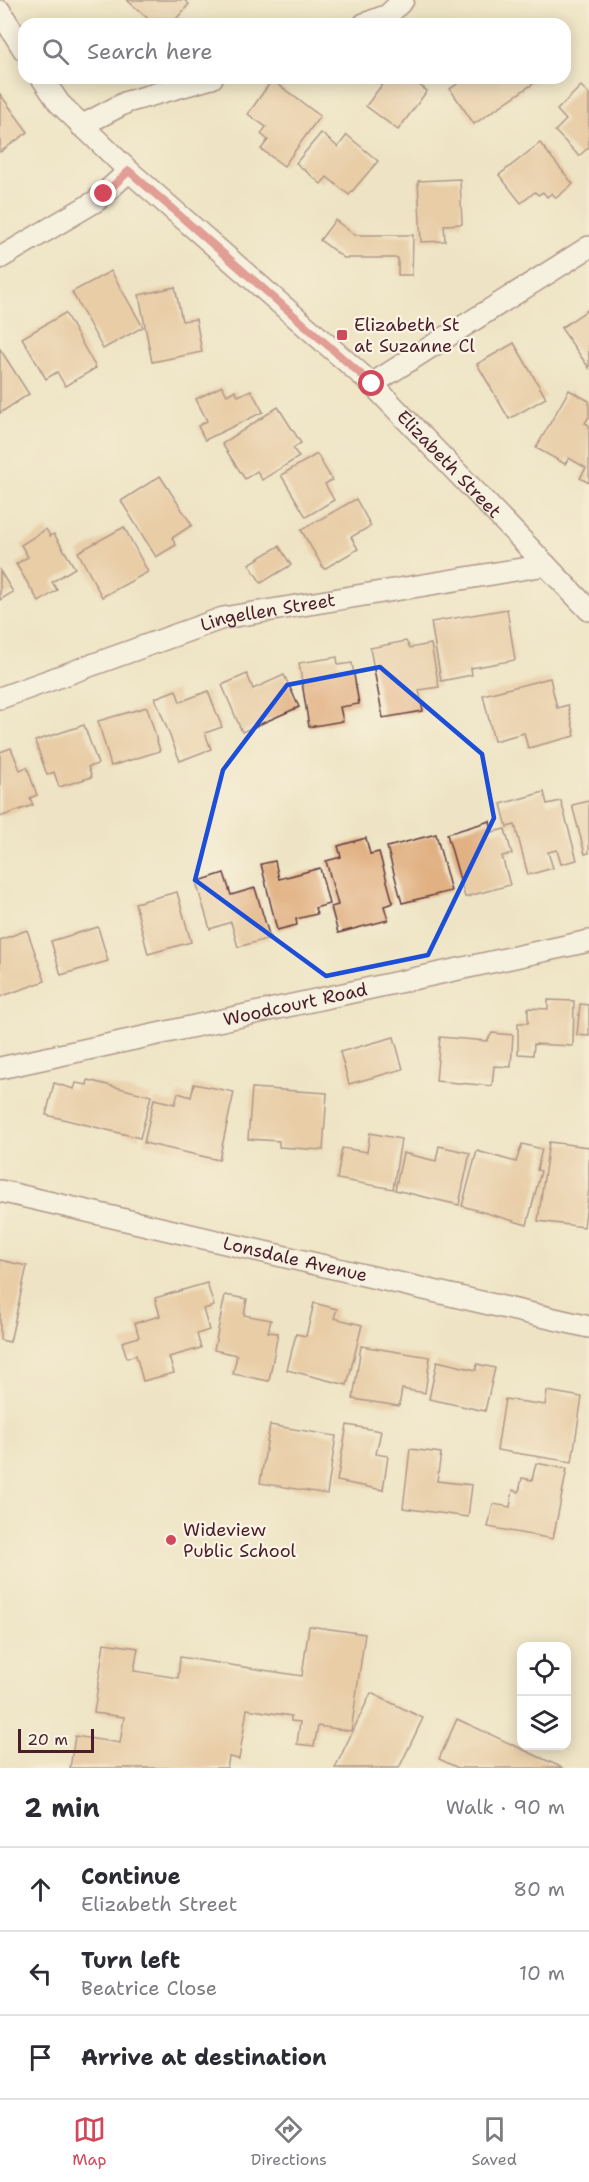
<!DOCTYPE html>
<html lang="en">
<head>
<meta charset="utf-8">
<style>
	body { margin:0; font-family:"Shantell Sans",sans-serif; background:#f2f2f3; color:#2b2b33 }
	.controls { position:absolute; right:18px; bottom:18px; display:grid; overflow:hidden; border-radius:12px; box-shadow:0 3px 15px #0003 }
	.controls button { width:54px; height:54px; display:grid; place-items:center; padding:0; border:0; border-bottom:2px solid #e1e1e2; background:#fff; color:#2b2b33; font:30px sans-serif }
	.scale { position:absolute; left:18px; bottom:15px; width:76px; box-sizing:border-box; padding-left:6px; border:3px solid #4a1f2b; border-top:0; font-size:16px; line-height:21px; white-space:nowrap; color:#4a1f2b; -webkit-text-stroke:4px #fcf5e5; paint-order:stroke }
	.stop { position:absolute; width:18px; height:18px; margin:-14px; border:4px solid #d1495b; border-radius:50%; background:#fff }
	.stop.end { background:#d1495b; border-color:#fff; box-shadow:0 2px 6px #0008 }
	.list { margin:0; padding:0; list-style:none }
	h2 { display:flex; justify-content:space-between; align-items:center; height:78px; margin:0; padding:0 24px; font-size:26px }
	h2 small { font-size:20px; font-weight:400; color:#7c7c81 }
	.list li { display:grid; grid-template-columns:39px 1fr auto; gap:18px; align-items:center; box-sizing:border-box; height:84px; padding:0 24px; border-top:2px solid #e1e1e2 }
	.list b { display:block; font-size:22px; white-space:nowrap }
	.list p { margin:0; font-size:20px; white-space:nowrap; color:#7c7c81 }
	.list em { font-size:20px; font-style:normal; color:#7c7c81 }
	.icon { flex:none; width:33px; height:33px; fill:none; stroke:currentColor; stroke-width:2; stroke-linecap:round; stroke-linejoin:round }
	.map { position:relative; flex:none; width:589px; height:1768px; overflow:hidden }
	.search { position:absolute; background:#fff; box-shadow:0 3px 15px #0003; left:18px; right:18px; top:18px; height:66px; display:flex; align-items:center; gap:15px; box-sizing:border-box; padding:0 21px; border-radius:18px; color:#7c7c81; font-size:22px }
	.sheet { height:330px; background:#fff }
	nav { display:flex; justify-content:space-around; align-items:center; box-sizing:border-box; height:84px; border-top:2px solid #e1e1e2; background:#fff; font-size:16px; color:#7c7c81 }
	nav a { display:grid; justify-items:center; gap:3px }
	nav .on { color:#d1495b }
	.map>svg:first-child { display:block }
</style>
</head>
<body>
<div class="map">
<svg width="589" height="1768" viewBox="0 0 589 1768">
	<rect width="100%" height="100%" fill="#fcf5e5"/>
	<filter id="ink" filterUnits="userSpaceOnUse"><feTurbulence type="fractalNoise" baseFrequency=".0167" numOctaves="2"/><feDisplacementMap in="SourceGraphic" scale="12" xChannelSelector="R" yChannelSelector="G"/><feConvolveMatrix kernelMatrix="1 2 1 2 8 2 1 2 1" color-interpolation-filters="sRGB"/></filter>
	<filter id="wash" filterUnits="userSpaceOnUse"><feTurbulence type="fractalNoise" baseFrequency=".008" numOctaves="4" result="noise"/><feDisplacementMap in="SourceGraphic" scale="24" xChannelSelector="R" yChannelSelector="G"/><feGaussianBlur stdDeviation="1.35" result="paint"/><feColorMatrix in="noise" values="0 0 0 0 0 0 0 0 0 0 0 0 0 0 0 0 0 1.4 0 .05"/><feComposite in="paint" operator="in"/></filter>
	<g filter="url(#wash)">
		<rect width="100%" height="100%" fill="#eee4c5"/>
		<g id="blocks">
			<!-- building -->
			<g fill="#e1b183">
				<polygon points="127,0 184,0 189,4 172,24 154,24"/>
				<polygon points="387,78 410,78 427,91 398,130 366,106"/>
				<polygon points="466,78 535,78 537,81 474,124 450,89"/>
				<polygon points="272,80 320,116 284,166 261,149 268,140 261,134 266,127 248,114"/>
				<polygon points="581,86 589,94 589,147 579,156 555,131 566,120 557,110"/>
				<polygon points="0,94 28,132 0,152"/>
				<polygon points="321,133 338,147 347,135 378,161 349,195 327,177 321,184 296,163"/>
				<polygon points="540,143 573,184 556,198 552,193 547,197 543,192 538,195 535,192 521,203 499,175"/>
				<polygon points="460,179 462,224 444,225 445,241 421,242 418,181"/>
				<polygon points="335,220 355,235 413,235 412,275 398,275 398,258 344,258 320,240"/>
				<polygon points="111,271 143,327 103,349 72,292"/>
				<polygon points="175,287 182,321 196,319 202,352 152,362 139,295"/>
				<polygon points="589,309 589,368 561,328"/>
				<polygon points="65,313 96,368 65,386 57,372 46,379 22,338"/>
				<polygon points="514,343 546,398 509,419 477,364"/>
				<polygon points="0,349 29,394 0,413"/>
				<polygon points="222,386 227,395 235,390 238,396 251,390 263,412 205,440 198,426 207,421 196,399"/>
				<polygon points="569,390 589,401 589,417 585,423 589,425 589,483 580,478 586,468 569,458 565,464 536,448"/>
				<polygon points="278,407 301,443 293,448 299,457 262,480 257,471 245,479 222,444"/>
				<polygon points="317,454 332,480 325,484 334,500 306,517 281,475"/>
				<polygon points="160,476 192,525 172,538 176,545 156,557 121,501"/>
				<polygon points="356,499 371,526 351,537 358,549 324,569 301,530"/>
				<polygon points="124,527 148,572 102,597 78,552"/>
				<polygon points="46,529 50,536 54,534 75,568 52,582 57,590 39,602 16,564 28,557 21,545"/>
				<polygon points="279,546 291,565 261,583 249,564"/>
				<polygon points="0,571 13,592 0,600"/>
				<polygon points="507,609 515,660 471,668 472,675 441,681 431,622"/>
				<polygon points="406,641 410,648 431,644 439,687 419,690 423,711 383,718 370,648"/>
				<polygon points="337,657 338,665 352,663 359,704 340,707 343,721 309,727 299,663"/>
				<polygon points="247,674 253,689 284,675 299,707 242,732 222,685"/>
				<polygon points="550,678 557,708 568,705 575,736 528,748 524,733 494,741 483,695"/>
				<polygon points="176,690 180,702 208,691 222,727 205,733 211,749 180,761 155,698"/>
				<polygon points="147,707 160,751 111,766 98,721"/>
				<polygon points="84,725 98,764 88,767 92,777 59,787 54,772 47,775 35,741"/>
				<polygon points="11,748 20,770 27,767 37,795 30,798 33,805 0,817 0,752"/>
				<polygon points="544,792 547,804 561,801 577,860 561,864 557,850 548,852 553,868 528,875 515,825 507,827 501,804"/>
				<polygon points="589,801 589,853 585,854 572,805"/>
				<polygon points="490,821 492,832 505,829 512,854 502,856 510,885 465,897 447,834"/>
				<polygon points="436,834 451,891 402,903 387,847"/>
				<polygon points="366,838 370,854 379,852 393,903 384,906 388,920 338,933 331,907 338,905 326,861 341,857 338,846"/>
				<polygon points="275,861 279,879 320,868 329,904 315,908 317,914 296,919 297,925 277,930 261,864"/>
				<polygon points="224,873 231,895 255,888 270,938 238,947 231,922 210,929 196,882"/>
				<polygon points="177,892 191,942 148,954 135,903"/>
				<polygon points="98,927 108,961 61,975 51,941"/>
				<polygon points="27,930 45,981 0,997 0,940"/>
				<polygon points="548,1000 574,1001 573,1046 534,1044 533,1055 518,1054 518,1023 528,1023 528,1008 548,1009"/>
				<polygon points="580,1004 589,1005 589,1036 577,1035"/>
				<polygon points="492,1033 513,1035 511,1067 494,1066 492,1086 436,1081 440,1037 487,1041"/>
				<polygon points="394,1037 403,1069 349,1084 340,1052"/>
				<polygon points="88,1080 151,1096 140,1138 46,1115 54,1083 74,1089 76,1083 87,1085"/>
				<polygon points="194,1084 234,1092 219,1160 144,1143 154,1099 175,1104 178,1093 191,1097"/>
				<polygon points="252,1088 327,1093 323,1150 279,1147 279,1141 248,1139"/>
				<polygon points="370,1133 401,1139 393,1189 337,1179 342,1148 367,1152"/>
				<polygon points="549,1142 589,1147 589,1188 584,1227 538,1221"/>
				<polygon points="522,1144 542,1149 537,1170 541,1171 527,1225 462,1206 477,1151 516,1162"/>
				<polygon points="439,1146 470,1153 459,1205 395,1190 403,1153 436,1161"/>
				<polygon points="0,1260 27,1266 10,1342 0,1340"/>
				<polygon points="207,1283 214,1306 203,1309 209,1330 197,1334 201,1348 169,1357 174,1373 143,1381 136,1355 127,1358 122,1342 139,1337 135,1323 160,1316 155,1298"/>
				<polygon points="225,1295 247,1299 244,1315 271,1320 268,1332 278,1333 269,1381 233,1374 237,1355 214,1350"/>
				<polygon points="314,1303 337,1309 334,1318 362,1325 347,1385 287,1370 296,1334 306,1336"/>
				<polygon points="361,1346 430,1357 425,1393 402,1389 399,1406 353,1399"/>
				<polygon points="437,1361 476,1370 477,1364 495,1368 485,1411 429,1399"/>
				<polygon points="547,1391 582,1397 572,1462 497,1450 505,1399 545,1405"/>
				<polygon points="270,1425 336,1436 327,1494 260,1483"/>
				<polygon points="347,1425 381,1431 376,1454 388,1456 383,1490 337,1481"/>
				<polygon points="410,1449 441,1453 437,1481 472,1485 468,1517 403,1508"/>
				<polygon points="536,1463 567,1469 553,1539 488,1527 493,1504 510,1507 513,1490 519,1492 522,1478 532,1480"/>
				<polygon points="309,1626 365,1634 351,1731 318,1726 314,1746 297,1744 300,1722 291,1721 291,1716 247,1709 239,1759 229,1757 227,1768 70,1768 75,1736 120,1743 124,1717 94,1713 104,1643 138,1648 134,1671 178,1678 180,1657 302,1676"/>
				<polygon points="371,1693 423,1718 399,1768 335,1768"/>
				<polygon points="457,1719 563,1768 458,1768 439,1759"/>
			</g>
		</g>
	</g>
	<g filter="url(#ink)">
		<use href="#blocks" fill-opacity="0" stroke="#633d42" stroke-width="1.5"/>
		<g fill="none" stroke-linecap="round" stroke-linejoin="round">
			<!-- minor casing -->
			<g stroke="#633d42" stroke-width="24">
				<g id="minor">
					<polyline points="0,11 24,50"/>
					<polyline points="364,24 388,15 403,0"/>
					<path id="s1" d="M42,78L59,103L129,171L372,384L589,610"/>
					<polyline points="81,126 127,102 212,78"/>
					<polyline points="0,258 96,201 129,171"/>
					<polyline points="372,384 589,247"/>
					<path id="s2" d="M0,698L223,618L546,565"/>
					<path id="s3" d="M0,1068L589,941"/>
					<path id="s4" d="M0,1191L589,1327"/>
				</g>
			</g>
			<!-- minor -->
			<use href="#minor" stroke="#fff" stroke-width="21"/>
		</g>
	</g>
	<g fill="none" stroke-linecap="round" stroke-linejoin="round" filter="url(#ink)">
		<!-- route -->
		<polyline stroke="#d1495b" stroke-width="8" points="104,194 129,171 372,384"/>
	</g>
	<!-- marked area -->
	<path d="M0 0H589V1768H0ZM380,667L482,754L494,818L428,955L326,976L195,880L223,770L287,685Z" fill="#eee4c5" fill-opacity=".55" fill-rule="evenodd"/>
	<path fill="none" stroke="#1d4ed8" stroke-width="4.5" stroke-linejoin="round" d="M380,667L482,754L494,818L428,955L326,976L195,880L223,770L287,685Z"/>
	<!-- markers -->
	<g fill="#d1495b" stroke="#fcf5e5" stroke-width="2">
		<rect x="336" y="329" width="12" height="12" rx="3"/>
		<circle cx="171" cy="1540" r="6"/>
	</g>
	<g text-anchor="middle" stroke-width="4.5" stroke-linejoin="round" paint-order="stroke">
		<!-- poi labels -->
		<g font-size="18" fill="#4a1f2b" stroke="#fcf5e5" text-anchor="start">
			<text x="354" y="331">Elizabeth St<tspan x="354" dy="21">at Suzanne Cl</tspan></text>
			<text x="183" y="1536">Wideview<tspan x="183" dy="21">Public School</tspan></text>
		</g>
		<!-- street labels -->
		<g font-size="18" fill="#4a1f2b" stroke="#fcf5e5">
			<text dy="6" stroke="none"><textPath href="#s1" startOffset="562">Elizabeth Street</textPath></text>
			<text dy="6" stroke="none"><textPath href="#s2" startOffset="282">Lingellen Street</textPath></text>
			<text dy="6" stroke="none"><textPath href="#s3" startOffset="302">Woodcourt Road</textPath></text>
			<text dy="6" stroke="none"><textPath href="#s4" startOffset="303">Lonsdale Avenue</textPath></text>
		</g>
	</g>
</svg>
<div class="controls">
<button><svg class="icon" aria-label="locate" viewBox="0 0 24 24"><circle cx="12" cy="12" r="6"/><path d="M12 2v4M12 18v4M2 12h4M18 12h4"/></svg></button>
<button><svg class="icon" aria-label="layers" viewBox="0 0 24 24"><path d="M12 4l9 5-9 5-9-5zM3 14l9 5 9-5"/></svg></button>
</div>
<div class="scale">20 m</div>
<div class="stop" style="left:372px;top:384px"></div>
<div class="stop end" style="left:104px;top:194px"></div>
<div class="search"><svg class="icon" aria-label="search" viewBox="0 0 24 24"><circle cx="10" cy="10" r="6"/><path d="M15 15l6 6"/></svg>Search here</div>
</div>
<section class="sheet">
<h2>2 min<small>Walk · 90 m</small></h2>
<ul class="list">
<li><svg class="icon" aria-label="ahead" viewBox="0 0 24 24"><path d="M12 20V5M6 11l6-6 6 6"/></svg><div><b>Continue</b><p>Elizabeth Street</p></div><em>80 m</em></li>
<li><svg class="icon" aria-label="left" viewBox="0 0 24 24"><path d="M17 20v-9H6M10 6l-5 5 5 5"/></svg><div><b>Turn left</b><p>Beatrice Close</p></div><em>10 m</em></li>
<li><svg class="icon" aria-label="arrive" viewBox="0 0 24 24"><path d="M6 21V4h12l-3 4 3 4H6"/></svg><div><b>Arrive at destination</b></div></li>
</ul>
</section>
<nav>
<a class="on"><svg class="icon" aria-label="map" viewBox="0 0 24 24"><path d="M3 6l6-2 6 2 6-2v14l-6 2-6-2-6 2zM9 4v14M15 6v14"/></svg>Map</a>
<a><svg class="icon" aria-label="directions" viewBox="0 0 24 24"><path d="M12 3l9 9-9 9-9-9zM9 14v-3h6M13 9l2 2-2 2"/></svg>Directions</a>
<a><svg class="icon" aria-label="saved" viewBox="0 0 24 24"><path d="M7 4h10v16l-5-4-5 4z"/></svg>Saved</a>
</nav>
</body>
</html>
